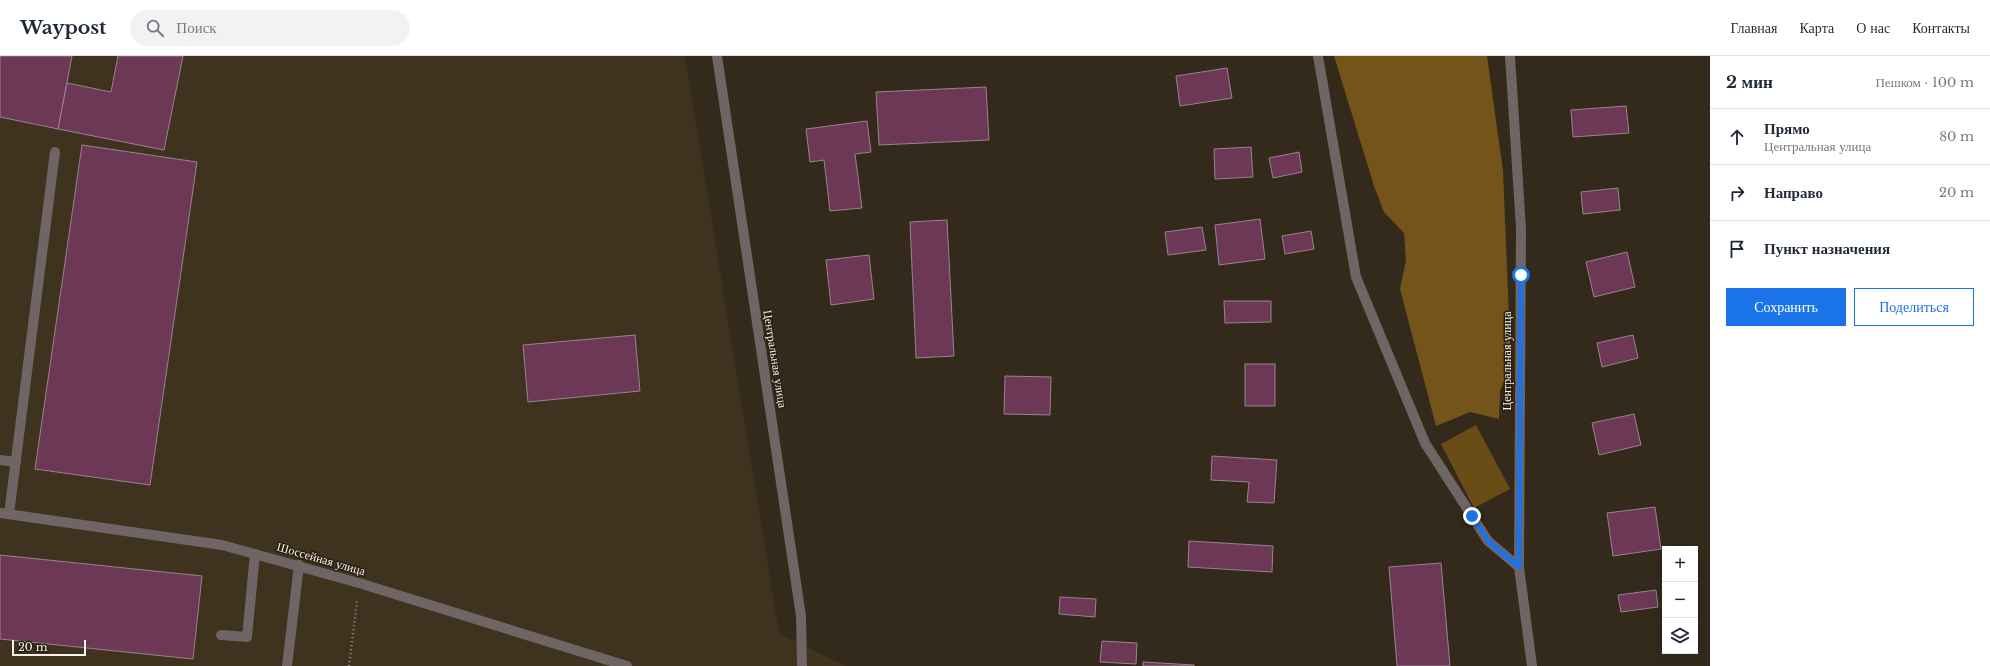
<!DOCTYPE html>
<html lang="ru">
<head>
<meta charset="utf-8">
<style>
	body { margin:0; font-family:"Libre Baskerville",serif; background:#f2f2f3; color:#1f2937 }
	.controls { position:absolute; right:12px; bottom:12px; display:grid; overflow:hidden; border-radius:0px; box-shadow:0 4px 16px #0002 }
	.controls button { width:36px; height:36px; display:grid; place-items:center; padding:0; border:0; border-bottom:1px solid #e0e1e3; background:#fff; color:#1f2937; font:20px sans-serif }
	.scale { position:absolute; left:12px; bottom:10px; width:74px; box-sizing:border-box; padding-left:4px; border:2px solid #f8f2e9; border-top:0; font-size:11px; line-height:14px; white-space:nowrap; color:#f8f2e9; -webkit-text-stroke:3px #292013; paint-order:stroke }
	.stop { position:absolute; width:12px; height:12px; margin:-9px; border:3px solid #1a73e8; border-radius:50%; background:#fff }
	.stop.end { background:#1a73e8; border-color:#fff; box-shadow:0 1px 4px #0008 }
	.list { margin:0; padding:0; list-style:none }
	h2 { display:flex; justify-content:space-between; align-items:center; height:52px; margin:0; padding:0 16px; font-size:17px }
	h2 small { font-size:13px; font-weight:400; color:#747a83 }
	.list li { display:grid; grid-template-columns:26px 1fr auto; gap:12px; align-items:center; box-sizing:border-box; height:56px; padding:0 16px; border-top:1px solid #e0e1e3 }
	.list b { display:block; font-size:15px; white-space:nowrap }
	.list p { margin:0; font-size:13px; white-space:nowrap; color:#747a83 }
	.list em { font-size:13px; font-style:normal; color:#747a83 }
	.actions { display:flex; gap:8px; padding:12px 16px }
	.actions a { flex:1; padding:9px 0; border:1px solid #1a73e8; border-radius:0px; text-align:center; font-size:14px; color:#1a73e8 }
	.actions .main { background:#1a73e8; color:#fff }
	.icon { flex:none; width:22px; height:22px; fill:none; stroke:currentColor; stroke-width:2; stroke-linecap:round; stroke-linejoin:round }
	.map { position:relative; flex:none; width:1710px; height:610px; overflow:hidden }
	header { display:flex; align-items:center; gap:24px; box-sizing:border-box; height:56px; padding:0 20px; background:#fff; border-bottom:1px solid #e0e1e3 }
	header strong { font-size:19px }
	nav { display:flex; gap:22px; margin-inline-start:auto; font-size:14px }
	.search { width:280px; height:36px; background:#f2f2f3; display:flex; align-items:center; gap:10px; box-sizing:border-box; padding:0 14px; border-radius:22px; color:#747a83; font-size:15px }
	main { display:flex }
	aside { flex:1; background:#fff }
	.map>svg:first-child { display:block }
</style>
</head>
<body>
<header>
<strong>Waypost</strong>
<div class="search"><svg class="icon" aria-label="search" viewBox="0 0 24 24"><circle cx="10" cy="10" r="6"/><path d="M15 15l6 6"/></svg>Поиск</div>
<nav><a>Главная</a><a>Карта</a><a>О нас</a><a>Контакты</a></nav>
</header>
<main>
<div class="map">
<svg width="1710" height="610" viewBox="0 0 1710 610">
	<rect width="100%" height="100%" fill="#332a1c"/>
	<!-- built -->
	<polygon fill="#3f321f" points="0,0 685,0 779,578 846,610 0,610"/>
	<!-- green -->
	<polygon fill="#6a4c16" points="1476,369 1510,433 1474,452 1441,388"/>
	<!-- forest -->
	<polygon fill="#75541a" points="1334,0 1487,0 1503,115 1511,310 1500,335 1499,363 1470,356 1436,370 1400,233 1406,204 1404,177 1384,156 1374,130"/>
	<!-- building -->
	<g fill="#6d3856" stroke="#97848e">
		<polygon points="0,0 72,0 58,73 0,61"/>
		<polygon points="118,0 183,0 164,94 58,73 67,27 111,36"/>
		<polygon points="1227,12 1232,42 1180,50 1176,20"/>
		<polygon points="986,31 989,84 879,89 876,36"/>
		<polygon points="1626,50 1629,77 1573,81 1571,54"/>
		<polygon points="867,65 871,96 855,98 862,152 830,155 824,104 810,106 806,73"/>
		<polygon points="82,89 197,106 150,429 35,413"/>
		<polygon points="1251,91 1253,121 1215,123 1214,93"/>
		<polygon points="1299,96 1302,116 1273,122 1269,102"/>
		<polygon points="1618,132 1620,154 1583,158 1581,136"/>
		<polygon points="1260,163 1265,203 1219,209 1215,169"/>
		<polygon points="947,164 954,300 916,302 910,166"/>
		<polygon points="1202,171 1206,194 1168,199 1165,176"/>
		<polygon points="1311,175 1314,193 1285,198 1282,180"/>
		<polygon points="1627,196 1635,231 1594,241 1586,206"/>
		<polygon points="869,199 874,243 831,249 826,204"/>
		<polygon points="1224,245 1271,245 1271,266 1225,267"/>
		<polygon points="635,279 640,335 528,346 523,289"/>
		<polygon points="1633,279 1638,302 1602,311 1597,287"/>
		<rect x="1245" y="308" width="30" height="42"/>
		<polygon points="1005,320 1051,321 1050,359 1004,358"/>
		<polygon points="1634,358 1641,389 1599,399 1592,367"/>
		<polygon points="1212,400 1277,404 1274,447 1247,446 1249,426 1211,424"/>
		<polygon points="1655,451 1661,493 1613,500 1607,457"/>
		<polygon points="1189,485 1273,490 1272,516 1188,511"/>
		<polygon points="0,499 202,520 193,603 0,583"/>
		<polygon points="1441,507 1450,610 1397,610 1389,511"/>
		<polygon points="1656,534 1658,551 1621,556 1618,539"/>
		<polygon points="1060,541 1096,543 1095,561 1059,558"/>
		<polygon points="1102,585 1137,587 1136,608 1100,606"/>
		<polygon points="1143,606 1194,609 1194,610 1143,610"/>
	</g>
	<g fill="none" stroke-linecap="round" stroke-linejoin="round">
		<!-- path -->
		<polyline stroke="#978f84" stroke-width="2.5" stroke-dasharray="1 3" stroke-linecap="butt" points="349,610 357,545"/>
		<!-- lane -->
		<g stroke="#6e6564" stroke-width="10">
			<polyline points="1318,0 1356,221 1425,387 1488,485 1519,511"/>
			<polyline points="0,404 16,406"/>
			<polyline points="9,458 55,96"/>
			<polyline points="221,579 247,581 255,498"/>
			<polyline points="287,610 299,509"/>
		</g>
		<!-- street -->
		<g stroke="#6e6564" stroke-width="10">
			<polyline points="717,0 801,560 802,610"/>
			<polyline points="1510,0 1521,173 1519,511 1532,610"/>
			<polyline points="0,457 222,489 359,527 627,610"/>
		</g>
	</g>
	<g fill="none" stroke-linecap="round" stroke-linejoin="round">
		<!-- route -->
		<polyline stroke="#1a73e8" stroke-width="5" points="1472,460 1488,485 1519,511 1521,219"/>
	</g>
	<g text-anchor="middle" stroke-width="3" stroke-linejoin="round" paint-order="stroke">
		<!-- street labels -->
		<g font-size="12" fill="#f8f2e9" stroke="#292013">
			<text transform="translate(775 303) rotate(81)" y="4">Центральная улица</text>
			<text transform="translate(1507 305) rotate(-90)" y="4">Центральная улица</text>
			<text transform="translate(321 503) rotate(16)" y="4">Шоссейная улица</text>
		</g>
	</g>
</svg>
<div class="controls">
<button>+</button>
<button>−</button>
<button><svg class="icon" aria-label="layers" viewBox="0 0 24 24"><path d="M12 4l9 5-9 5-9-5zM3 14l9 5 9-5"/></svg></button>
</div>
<div class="scale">20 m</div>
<div class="stop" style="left:1521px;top:219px"></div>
<div class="stop end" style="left:1472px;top:460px"></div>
</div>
<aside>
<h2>2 мин<small>Пешком · 100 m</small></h2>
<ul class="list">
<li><svg class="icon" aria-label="ahead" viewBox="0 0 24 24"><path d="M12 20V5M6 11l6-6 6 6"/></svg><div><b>Прямо</b><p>Центральная улица</p></div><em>80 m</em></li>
<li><svg class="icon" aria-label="right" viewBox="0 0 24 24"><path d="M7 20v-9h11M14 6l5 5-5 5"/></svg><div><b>Направо</b></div><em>20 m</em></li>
<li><svg class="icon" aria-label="arrive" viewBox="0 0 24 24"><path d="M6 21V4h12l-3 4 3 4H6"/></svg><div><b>Пункт назначения</b></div></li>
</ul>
<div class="actions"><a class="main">Сохранить</a><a>Поделиться</a></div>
</aside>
</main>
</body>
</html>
